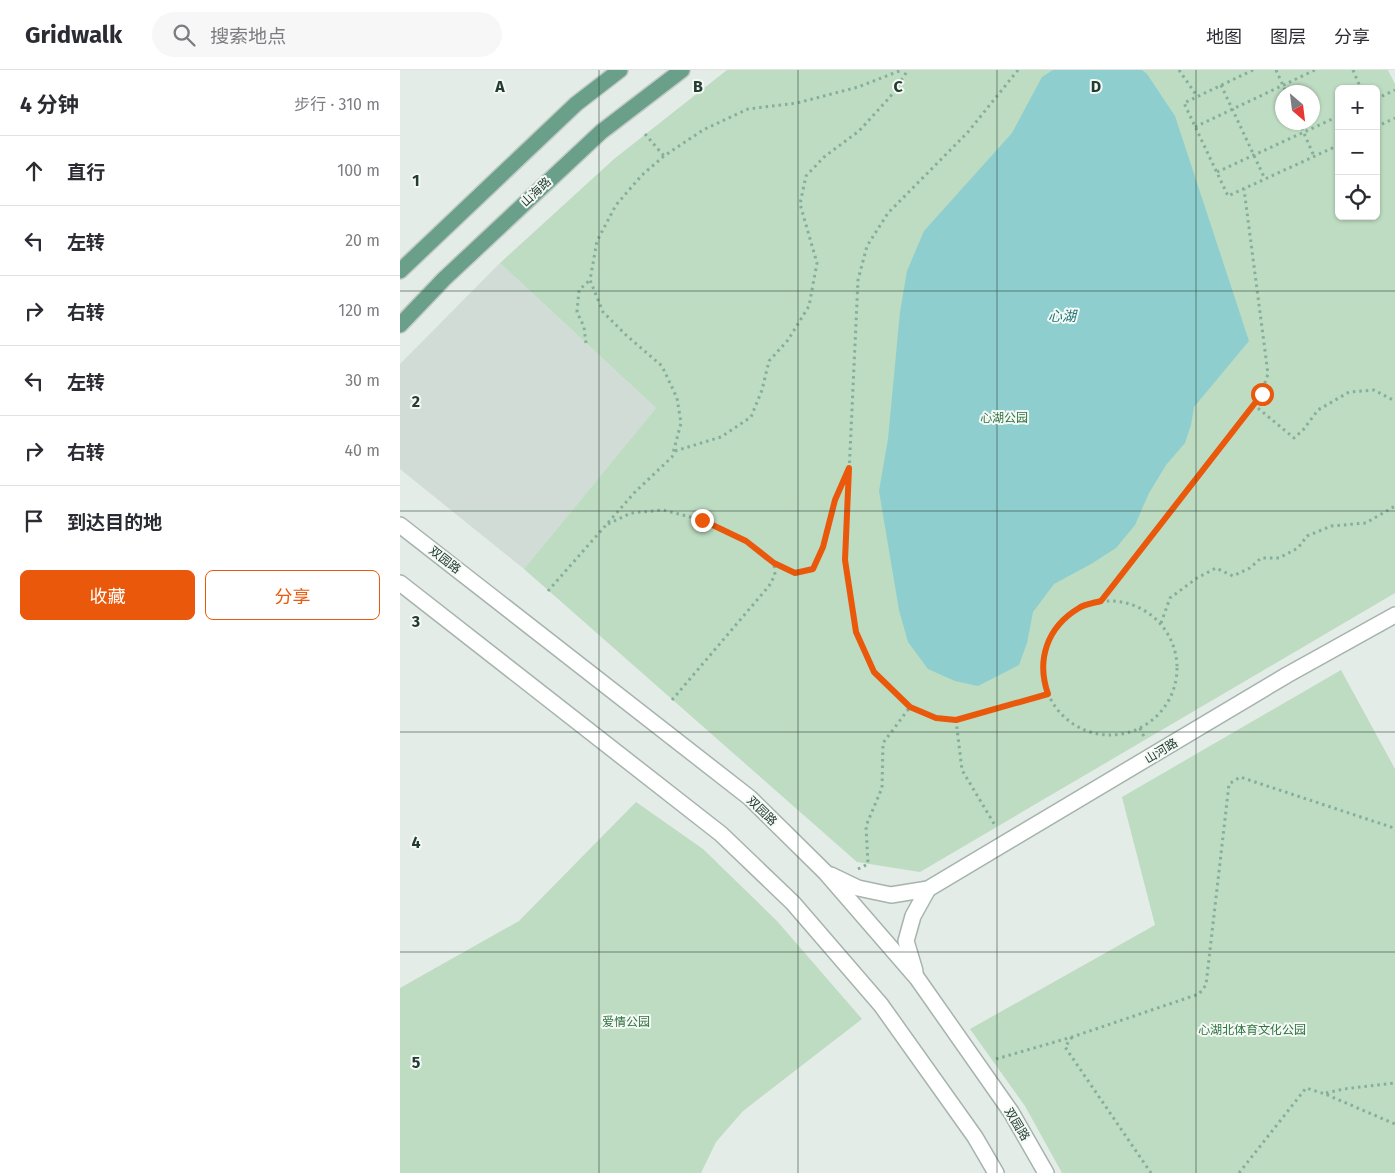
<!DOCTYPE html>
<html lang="zh">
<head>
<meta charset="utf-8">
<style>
	body { margin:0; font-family:"Fira Sans","Noto Sans SC",sans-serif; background:#f7f7f7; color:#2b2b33 }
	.controls { position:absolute; right:15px; top:15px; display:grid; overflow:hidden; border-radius:8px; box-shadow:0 1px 4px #0004 }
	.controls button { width:45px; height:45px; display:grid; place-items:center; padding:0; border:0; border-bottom:1px solid #e1e1e2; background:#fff; color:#2b2b33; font:25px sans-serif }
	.compass { position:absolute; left:875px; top:15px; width:45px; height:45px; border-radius:50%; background:#fff; box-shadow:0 1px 4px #0004; rotate:152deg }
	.stop { position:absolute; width:15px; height:15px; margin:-11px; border:4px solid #ea580c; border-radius:50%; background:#fff }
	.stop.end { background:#ea580c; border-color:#fff; box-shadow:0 1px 5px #0008 }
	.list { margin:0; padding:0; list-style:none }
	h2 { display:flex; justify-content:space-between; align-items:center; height:65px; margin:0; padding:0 20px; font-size:21px }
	h2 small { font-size:16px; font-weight:400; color:#7c7c81 }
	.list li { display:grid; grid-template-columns:32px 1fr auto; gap:15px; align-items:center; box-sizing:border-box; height:70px; padding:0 20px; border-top:1px solid #e1e1e2 }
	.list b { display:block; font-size:19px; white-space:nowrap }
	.list em { font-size:16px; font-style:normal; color:#7c7c81 }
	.actions { display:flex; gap:10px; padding:15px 20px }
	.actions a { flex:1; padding:11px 0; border:1px solid #ea580c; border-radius:8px; text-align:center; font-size:18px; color:#ea580c }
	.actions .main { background:#ea580c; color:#fff }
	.icon { flex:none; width:28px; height:28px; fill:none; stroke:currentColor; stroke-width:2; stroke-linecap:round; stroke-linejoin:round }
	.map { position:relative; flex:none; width:995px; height:1103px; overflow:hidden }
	header { display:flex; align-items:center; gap:30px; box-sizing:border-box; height:70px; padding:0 25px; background:#fff; border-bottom:1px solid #e1e1e2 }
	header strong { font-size:24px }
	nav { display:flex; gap:28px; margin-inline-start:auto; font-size:18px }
	.search { width:350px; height:45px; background:#f7f7f7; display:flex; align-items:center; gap:12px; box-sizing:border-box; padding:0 18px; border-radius:28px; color:#7c7c81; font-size:19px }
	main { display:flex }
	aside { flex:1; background:#fff }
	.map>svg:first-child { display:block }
</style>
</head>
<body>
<header>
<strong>Gridwalk</strong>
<div class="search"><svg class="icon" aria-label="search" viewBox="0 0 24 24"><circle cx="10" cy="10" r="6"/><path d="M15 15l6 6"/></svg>搜索地点</div>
<nav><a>地图</a><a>图层</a><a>分享</a></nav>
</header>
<main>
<aside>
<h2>4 分钟<small>步行 · 310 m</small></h2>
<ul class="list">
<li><svg class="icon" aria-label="ahead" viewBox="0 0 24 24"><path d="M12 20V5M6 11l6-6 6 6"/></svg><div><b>直行</b></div><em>100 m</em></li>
<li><svg class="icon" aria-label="left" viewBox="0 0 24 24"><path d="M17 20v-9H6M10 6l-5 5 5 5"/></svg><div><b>左转</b></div><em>20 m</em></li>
<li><svg class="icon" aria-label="right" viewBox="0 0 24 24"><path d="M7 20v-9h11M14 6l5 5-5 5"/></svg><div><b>右转</b></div><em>120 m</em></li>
<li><svg class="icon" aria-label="left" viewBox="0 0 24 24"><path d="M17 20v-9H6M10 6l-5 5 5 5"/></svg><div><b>左转</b></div><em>30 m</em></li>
<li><svg class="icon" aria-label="right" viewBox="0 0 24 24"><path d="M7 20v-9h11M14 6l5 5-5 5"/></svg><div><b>右转</b></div><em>40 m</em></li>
<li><svg class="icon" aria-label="arrive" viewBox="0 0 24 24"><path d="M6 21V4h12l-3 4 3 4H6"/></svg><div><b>到达目的地</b></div></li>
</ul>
<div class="actions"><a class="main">收藏</a><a>分享</a></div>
</aside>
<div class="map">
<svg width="995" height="1103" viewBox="0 0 995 1103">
	<rect width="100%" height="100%" fill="#e3ece7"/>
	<!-- built -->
	<polygon fill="#d1dcd6" points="100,193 256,338 124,499 0,399 0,294"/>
	<!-- green -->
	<g fill="#bddcc1" fill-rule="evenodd">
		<path d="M327,0H988L995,14V523L520,802L457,792L124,499L256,338L100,193L214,89ZM939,19H976V146H939ZM882,22H912V52H882Z"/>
		<polygon points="941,600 995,699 995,1103 662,1103 625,1036 570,959 755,855 722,727"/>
		<polygon points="236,732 303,779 377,851 462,949 343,1041 316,1072 301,1103 0,1103 0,918 119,851"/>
	</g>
	<!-- water -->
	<polygon fill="#8ececf" points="653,0 742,0 747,4 775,46 849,271 794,337 791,355 785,373 766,395 749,423 735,455 716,478 691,494 654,514 633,542 627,573 619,595 578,616 555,611 528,599 508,572 499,540 479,421 488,369 500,242 507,201 524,161 612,63 642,7"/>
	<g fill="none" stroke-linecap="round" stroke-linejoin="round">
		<!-- minor casing -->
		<g stroke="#a6b4ad" stroke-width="18">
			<g id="minor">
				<polyline points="0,455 350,728 426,803 517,908 611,1042 646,1103"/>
				<polyline points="0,513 321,764 393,833 481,935 575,1067 596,1103"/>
				<polyline points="431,805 458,818 491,825 528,819 887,605 995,545"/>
				<polyline points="515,901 506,871 513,846 528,819"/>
			</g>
		</g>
		<!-- major casing -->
		<g stroke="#c2c9c6" stroke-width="18">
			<g id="major">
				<polyline points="0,201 176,34 220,0"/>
				<polyline points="0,255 44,209 201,62 282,0"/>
			</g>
		</g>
		<!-- path -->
		<g stroke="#85ae9c" stroke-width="3" stroke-dasharray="2.5 4" stroke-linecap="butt">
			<polyline points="618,0 568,62 488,143 467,176 458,210 445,490 457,562 474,602 510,637 536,647 556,650 648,624"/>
			<polyline points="779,0 797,26"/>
			<polyline points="853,0 784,33 828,126 939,75"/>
			<polyline points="876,0 886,22"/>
			<polyline points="953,0 961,19"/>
			<polyline points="821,15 865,109"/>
			<polyline points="976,29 995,20"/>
			<polyline points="976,51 979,56"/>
			<polyline points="899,52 914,86"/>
			<polyline points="795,57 915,0"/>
			<polyline points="976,57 995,48"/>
			<polyline points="245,64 264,86"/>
			<polyline points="817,102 939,46"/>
			<polyline points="186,273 184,257 177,242 179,220 190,210"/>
			<polyline points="853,334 894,368 903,360 918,340 949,322 974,320 995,331"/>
			<polyline points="275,381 321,367 351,347 362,320 369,291 388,270 409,236 417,193 400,134 406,106 424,87 459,61 490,27 508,0"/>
			<polyline points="208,454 231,443 263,440 302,450 346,471 374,493 395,503 413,499 423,477 435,430 448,401"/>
			<polyline points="148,521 235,422 272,387 281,353 277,328 262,296 226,265 203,242 190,210 197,171 216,135 242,105 264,86 303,60 348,39 397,33 458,17 502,0"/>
			<circle cx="710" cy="598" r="67"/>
			<polyline points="701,531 861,324 868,304 844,119"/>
			<polyline points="761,553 770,528 797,508 816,498 833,506 850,498 861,488 879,488 898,478 907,466 931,456 966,453 995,436"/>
			<polyline points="272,630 369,516 375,505 374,493"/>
			<polyline points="556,650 562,700 596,757"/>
			<polyline points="740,658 745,669"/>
			<polyline points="458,799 468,794 466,756 482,718 483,673 510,637"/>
			<polyline points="672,967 665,977 751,1103"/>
			<polyline points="596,989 672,967 799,924 806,915 829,714 840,707 991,757 995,761"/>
			<polyline points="926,1023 944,1019 995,1013"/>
			<polyline points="839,1103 906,1018 925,1024 995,1054"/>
		</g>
		<!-- minor -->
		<use href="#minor" stroke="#fff" stroke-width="15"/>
		<!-- major -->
		<use href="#major" stroke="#6aa08a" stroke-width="15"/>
	</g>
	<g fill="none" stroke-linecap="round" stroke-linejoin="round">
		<!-- route -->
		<path stroke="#ea580c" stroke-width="6" d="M302,450L346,471L374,493L395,503L413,499L423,477L435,430L449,398L445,490L456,562L474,602L510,637L536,648L556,650L648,624C636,590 647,557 679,538C685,534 694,533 701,531L862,324"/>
	</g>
	<!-- grid -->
	<path fill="none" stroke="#243d33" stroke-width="1" stroke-opacity="0.55" d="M199,0V1103M398,0V1103M597,0V1103M796,0V1103M0,221H995M0,441H995M0,662H995M0,882H995"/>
	<g text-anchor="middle" stroke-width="4" stroke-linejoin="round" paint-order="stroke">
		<!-- street labels -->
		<g font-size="12" fill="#243d33" stroke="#f4f9f6">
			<text transform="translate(136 122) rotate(-43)" y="4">山海路</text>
			<text transform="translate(45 490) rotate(38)" y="4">双园路</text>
			<text transform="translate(761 681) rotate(-31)" y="4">山河路</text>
			<text transform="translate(362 741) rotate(44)" y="4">双园路</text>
			<text transform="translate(617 1054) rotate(59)" y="4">双园路</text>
		</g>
		<!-- park labels -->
		<g font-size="12" fill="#307240" stroke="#f4f9f6">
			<text x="604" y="352">心湖公园</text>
			<text x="226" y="956">爱情公园</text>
			<text x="852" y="964">心湖北体育文化公园</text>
		</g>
		<!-- water labels -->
		<g font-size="14" font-style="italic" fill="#207476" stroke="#f4f9f6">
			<text x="662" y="251">心湖</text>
		</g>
	</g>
	<g font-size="16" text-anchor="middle" font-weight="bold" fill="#243d33" stroke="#f4f9f6" stroke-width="4" stroke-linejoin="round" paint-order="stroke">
		<text x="100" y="22">A</text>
		<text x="298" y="22">B</text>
		<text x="498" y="22">C</text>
		<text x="696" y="22">D</text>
		<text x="16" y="116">1</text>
		<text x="16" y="337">2</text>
		<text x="16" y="557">3</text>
		<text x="16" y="778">4</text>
		<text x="16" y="998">5</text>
	</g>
</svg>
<div class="controls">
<button>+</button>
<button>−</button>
<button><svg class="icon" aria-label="locate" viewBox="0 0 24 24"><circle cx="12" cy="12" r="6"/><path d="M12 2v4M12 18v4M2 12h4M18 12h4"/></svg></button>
</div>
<svg class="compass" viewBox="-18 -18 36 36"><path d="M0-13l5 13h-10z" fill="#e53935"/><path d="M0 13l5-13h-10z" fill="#7c7c81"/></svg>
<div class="stop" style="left:862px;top:324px"></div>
<div class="stop end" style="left:302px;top:450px"></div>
</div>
</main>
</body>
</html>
